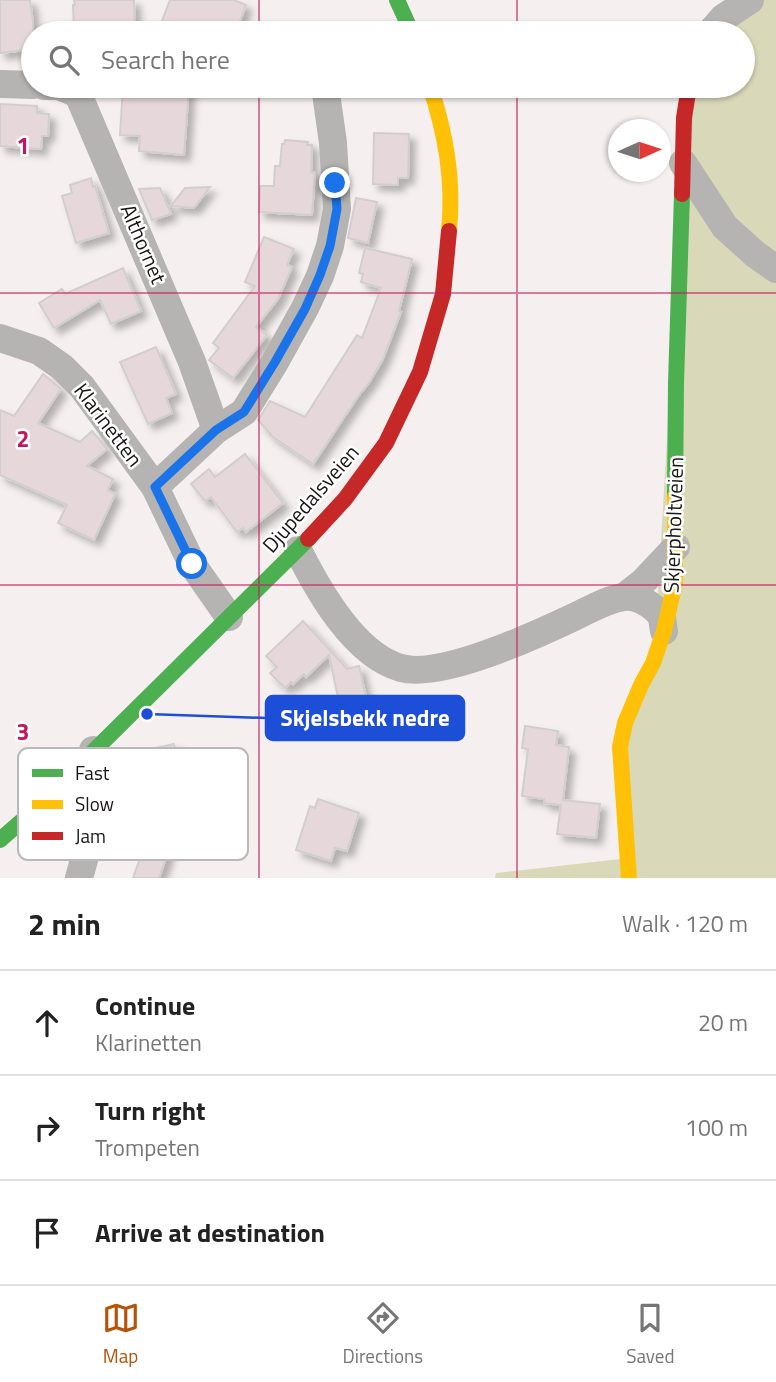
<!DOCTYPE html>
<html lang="en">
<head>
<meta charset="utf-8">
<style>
	body { margin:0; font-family:"Titillium Web",sans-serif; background:#f6f6f6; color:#222 }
	.compass { position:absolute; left:608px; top:119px; width:63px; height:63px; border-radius:50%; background:#fff; box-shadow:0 2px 5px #0004; rotate:87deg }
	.stop { position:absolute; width:21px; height:21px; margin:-16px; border:5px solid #1a73e8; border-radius:50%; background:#fff }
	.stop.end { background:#1a73e8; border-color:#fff; box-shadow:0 2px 7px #0008 }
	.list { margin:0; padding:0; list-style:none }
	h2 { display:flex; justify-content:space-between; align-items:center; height:91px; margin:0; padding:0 28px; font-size:30px }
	h2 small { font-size:23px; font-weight:400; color:#767676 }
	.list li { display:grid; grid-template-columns:46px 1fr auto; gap:21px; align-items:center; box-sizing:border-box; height:105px; padding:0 28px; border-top:2px solid #e0e0e0 }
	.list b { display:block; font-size:26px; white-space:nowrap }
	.list p { margin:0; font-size:23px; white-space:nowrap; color:#767676 }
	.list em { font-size:23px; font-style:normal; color:#767676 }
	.icon { flex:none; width:38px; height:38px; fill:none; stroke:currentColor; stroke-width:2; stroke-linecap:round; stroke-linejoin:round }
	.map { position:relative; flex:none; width:776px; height:878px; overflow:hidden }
	.search { position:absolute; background:#fff; box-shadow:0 2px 5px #0004; left:21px; right:21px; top:21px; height:77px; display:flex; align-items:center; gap:18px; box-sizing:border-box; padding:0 24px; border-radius:38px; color:#767676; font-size:26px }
	.sheet { height:406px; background:#fff }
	nav { display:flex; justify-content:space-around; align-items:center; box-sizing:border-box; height:98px; border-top:2px solid #e0e0e0; background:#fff; font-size:19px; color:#767676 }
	nav a { display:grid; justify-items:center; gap:4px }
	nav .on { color:#b45309 }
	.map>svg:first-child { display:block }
</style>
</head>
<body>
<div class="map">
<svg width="776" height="878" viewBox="0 0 776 878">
	<defs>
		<filter id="shadow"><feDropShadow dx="6" dy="6" stdDeviation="3.5" flood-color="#0004"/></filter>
	</defs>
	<rect width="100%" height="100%" fill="#f5f0ef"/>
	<!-- forest -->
	<polygon fill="#d9d8b9" points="745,0 776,0 776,878 495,878 496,873 629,858 619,763 654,658 688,86 743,86 743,33 710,33"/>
	<!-- building -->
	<g fill="#e6d8da" stroke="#d2cece" stroke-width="2" filter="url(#shadow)">
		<polygon points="0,0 30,0 33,22 33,49 0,53"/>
		<polygon points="74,0 134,0 135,33 74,33 73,5 75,5"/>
		<polygon points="170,0 234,0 246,5 238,26 230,23 226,33 177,33 160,26"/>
		<polygon points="123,86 189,86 184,155 139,151 140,136 120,135"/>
		<polygon points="0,104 37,106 37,113 49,114 48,136 42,136 41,149 0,146"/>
		<polygon points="374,133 409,134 408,178 398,178 398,185 373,184"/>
		<polygon points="285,140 308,142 307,145 312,145 311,172 315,173 312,215 259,212 260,186 274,186 275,166 280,166 282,144 284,144"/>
		<polygon points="91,178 93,187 95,186 109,233 76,243 62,196 72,193 70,185"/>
		<polygon points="210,187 194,208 171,206 185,188"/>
		<polygon points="160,188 171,214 152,220 139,189"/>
		<polygon points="356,198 377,202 368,243 348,238"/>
		<polygon points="264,237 294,249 287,265 292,267 278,299 256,327 267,335 233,378 209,360 219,348 213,343 255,286 245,282"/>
		<polygon points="365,248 412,259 399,311 401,312 383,359 369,383 359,395 313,464 273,437 258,420 270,401 305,417 357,335 362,338 381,288 361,282 363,274 359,273"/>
		<polygon points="123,268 141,311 111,324 100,300 54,328 39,303 62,289 65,294"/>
		<polygon points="156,347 176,394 166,398 172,413 148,424 120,362"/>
		<polygon points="43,374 61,389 38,423 80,442 92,431 107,449 87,466 113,479 108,490 115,494 94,540 58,523 67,505 0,475 0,410 14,416"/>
		<polygon points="245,454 283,503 246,532 243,528 237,532 211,497 205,501 191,484 209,469 215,477"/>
		<polygon points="303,621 347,669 359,666 366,697 339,702 329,655 306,677 304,674 293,684 291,682 285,688 270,673 277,667 266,656"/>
		<polygon points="525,726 558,731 556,745 569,747 563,800 600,804 596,838 557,834 561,805 544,803 544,799 522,796 528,749 522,748"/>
		<polygon points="174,744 186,802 159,878 133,878 161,799 151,749"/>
		<polygon points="318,799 359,813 347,851 335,848 331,861 296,850 310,806 315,808"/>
	</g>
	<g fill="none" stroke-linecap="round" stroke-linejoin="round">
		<!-- street -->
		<g stroke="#b5b4b3" stroke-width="28">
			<polyline points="710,33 723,18 750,0"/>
			<polyline points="0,84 33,85"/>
			<polyline points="44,86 59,86 78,94 192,362 216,430"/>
			<polyline points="683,163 725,227 755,254 776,269"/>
			<polyline points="0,338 39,351 62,367 82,387 155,487 192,564 229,617"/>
			<polyline points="155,487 216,430 244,412 275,362 305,308 320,276 330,246 337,209 333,143 325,86"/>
			<path d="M298,550C318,590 354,655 401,668C442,679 536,635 574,617C589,610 607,599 624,597C636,595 654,605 661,616C663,619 663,627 664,631"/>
			<polyline points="624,597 643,582 676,547"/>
			<path d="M79,878C88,844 101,808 97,773C97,765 95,758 93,750"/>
		</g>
		<!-- fast -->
		<g stroke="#4caf50" stroke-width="16">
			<polyline points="397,0 412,33"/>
			<polyline points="675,497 676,383 682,194"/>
			<polyline points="0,840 32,812 308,539"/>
		</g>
		<!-- slow -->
		<g stroke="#ffc107" stroke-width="16">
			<path d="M430,86C446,135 454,180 449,231"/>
			<polyline points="629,878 620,747 625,723 641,685 653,663 664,631 675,583 675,497"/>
		</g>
		<!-- jam -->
		<g stroke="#c62828" stroke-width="16">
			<polyline points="682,194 684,118 689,86"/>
			<polyline points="308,539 345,499 386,443 420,372 443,294 449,231"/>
		</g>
	</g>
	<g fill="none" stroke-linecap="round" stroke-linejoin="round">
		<!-- route -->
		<polyline stroke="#1a73e8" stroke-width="9" points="192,564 155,487 216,430 244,412 275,362 305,309 320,275 330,246 337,209 335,183"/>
	</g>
	<!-- grid -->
	<path fill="none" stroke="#c2185b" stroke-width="2" stroke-opacity="0.55" d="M259,0V33M517,0V33M259,86V878M517,86V878M0,293H776M0,585H776"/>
	<g text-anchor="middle" stroke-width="5" stroke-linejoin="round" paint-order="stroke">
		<!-- street labels -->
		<g font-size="21" fill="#191615" stroke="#fff">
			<text transform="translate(143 244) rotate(67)" y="7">Althornet</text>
			<text transform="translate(108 425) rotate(53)" y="7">Klarinetten</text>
			<text transform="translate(311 499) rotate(-49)" y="7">Djupedalsveien</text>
			<text transform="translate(674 525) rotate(-88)" y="7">Skjerpholtveien</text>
		</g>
	</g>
	<!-- legend -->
	<rect x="18" y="748" width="230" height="112" rx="10" fill="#fff" stroke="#bab9b9" stroke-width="2"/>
	<rect x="32" y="769" width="31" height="8" fill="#4caf50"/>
	<rect x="32" y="800" width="31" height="9" fill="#ffc107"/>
	<rect x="32" y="832" width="31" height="8" fill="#c62828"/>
	<g font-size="19" fill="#191615">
		<text x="75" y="780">Fast</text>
		<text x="75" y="811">Slow</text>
		<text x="75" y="843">Jam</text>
	</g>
	<g font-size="23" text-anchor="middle" font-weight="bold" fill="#c2185b" stroke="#fff" stroke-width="5" stroke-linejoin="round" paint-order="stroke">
		<text x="23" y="154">1</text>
		<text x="23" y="447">2</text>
		<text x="23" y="740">3</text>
	</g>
	<!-- callouts -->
	<path fill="none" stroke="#1d4ed8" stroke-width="2.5" d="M147 714L266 718"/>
	<circle fill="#1d4ed8" stroke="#fff" stroke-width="2.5" cx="147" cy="714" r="7"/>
	<rect fill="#1d4ed8" stroke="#1d4ed8" stroke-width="2.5" x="266" y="696" width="198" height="44" rx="7"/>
	<g font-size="23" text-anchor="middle" font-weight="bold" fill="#fff">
		<text x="365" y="726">Skjelsbekk nedre</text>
	</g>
</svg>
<svg class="compass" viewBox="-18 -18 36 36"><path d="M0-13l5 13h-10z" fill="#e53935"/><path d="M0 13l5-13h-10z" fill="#767676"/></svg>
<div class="stop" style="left:192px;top:564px"></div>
<div class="stop end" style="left:335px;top:183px"></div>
<div class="search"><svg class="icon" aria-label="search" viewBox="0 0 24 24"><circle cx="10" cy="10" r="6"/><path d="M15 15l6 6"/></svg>Search here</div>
</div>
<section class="sheet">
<h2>2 min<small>Walk · 120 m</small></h2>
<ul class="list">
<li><svg class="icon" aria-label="ahead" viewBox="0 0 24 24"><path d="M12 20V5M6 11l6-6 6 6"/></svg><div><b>Continue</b><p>Klarinetten</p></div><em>20 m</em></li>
<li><svg class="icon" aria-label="right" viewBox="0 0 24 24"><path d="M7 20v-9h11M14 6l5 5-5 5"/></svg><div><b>Turn right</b><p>Trompeten</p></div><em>100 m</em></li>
<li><svg class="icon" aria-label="arrive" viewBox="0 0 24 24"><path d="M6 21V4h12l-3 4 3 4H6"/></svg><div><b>Arrive at destination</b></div></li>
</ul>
</section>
<nav>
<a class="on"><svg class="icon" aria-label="map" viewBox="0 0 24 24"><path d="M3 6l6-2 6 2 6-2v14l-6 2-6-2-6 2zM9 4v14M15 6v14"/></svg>Map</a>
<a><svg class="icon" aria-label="directions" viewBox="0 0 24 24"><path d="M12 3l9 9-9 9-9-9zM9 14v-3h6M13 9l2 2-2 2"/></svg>Directions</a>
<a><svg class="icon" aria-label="saved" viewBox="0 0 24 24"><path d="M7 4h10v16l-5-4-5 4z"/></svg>Saved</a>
</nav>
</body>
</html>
